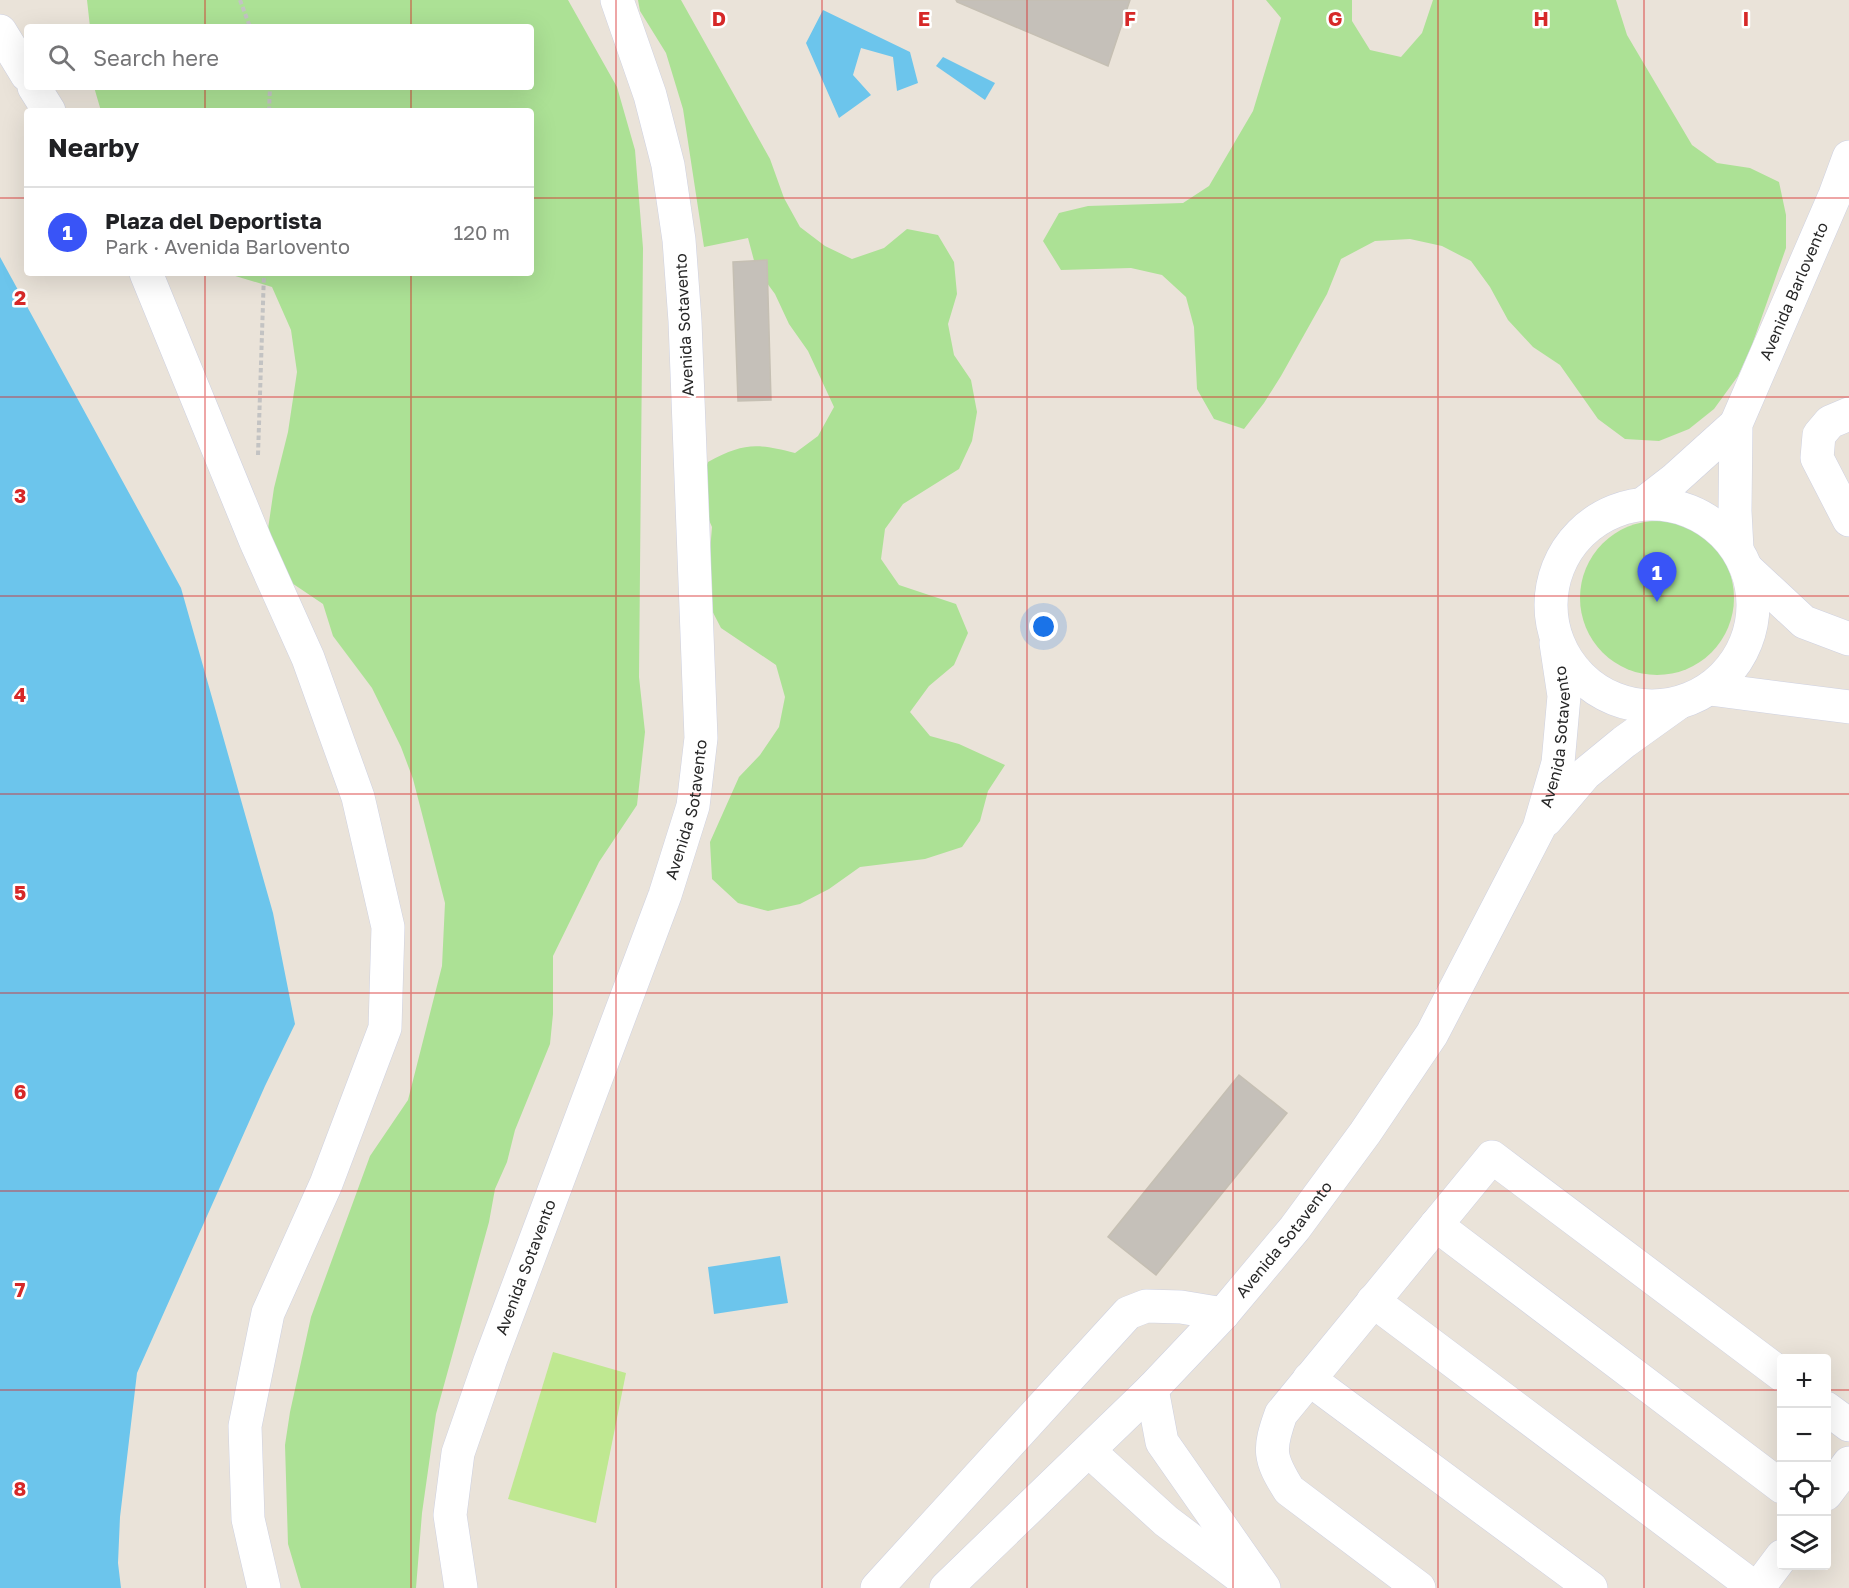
<!DOCTYPE html>
<html lang="en">
<head>
<meta charset="utf-8">
<style>
	body { margin:0; font-family:"Golos Text",sans-serif; background:#f6f6f6; color:#202124 }
	.controls { position:absolute; right:18px; bottom:18px; display:grid; overflow:hidden; border-radius:6px; box-shadow:0 6px 24px #0002 }
	.controls button { width:54px; height:54px; display:grid; place-items:center; padding:0; border:0; border-bottom:2px solid #e0e0e0; background:#fff; color:#202124; font:30px sans-serif }
	.you { position:absolute; left:1044px; top:627px; width:21px; height:21px; margin:-15px; border:4px solid #fff; border-radius:50%; background:#1a73e8; box-shadow:0 0 0 9px #1a73e833 }
	.badge { display:grid; place-items:center; width:39px; height:39px; border-radius:50%; background:#3954f7; color:#fff; font-size:20px; font-weight:700 }
	.pin { position:absolute; translate:-50% -50px; filter:drop-shadow(0 2px 3px #0008) }
	.pin::after { content:''; position:absolute; top:32px; width:21px; height:18px; background:inherit; clip-path:polygon(0 0,100% 0,50% 100%) }
	.list { margin:0; padding:0; list-style:none }
	h2 { display:flex; justify-content:space-between; align-items:center; height:78px; margin:0; padding:0 24px; font-size:26px }
	h2 small { font-size:20px; font-weight:400; color:#757577 }
	.list li { display:grid; grid-template-columns:39px 1fr auto; gap:18px; align-items:center; box-sizing:border-box; height:90px; padding:0 24px; border-top:2px solid #e0e0e0 }
	.list b { display:block; font-size:22px; white-space:nowrap }
	.list p { margin:0; font-size:20px; white-space:nowrap; color:#757577 }
	.list em { font-size:20px; font-style:normal; color:#757577 }
	.icon { flex:none; width:33px; height:33px; fill:none; stroke:currentColor; stroke-width:2; stroke-linecap:round; stroke-linejoin:round }
	.map { position:relative; flex:none; width:1849px; height:1588px; overflow:hidden }
	.search { position:absolute; background:#fff; box-shadow:0 6px 24px #0002; left:24px; top:24px; width:510px; height:66px; display:flex; align-items:center; gap:15px; box-sizing:border-box; padding:0 21px; border-radius:6px; color:#757577; font-size:22px }
	.panel { position:absolute; background:#fff; box-shadow:0 6px 24px #0002; left:24px; top:108px; width:510px; height:168px; border-radius:6px }
	.map>svg:first-child { display:block }
</style>
</head>
<body>
<div class="map">
<svg width="1849" height="1588" viewBox="0 0 1849 1588">
	<rect width="100%" height="100%" fill="#eae3d9"/>
	<!-- green -->
	<g fill="#ace195">
		<polygon points="87,0 568,0 617,87 635,150 643,248 639,677 645,732 637,805 599,862 553,956 553,1014 550,1044 515,1130 507,1162 495,1189 489,1222 436,1414 422,1513 416,1588 301,1588 288,1544 285,1445 290,1412 311,1317 370,1156 408,1100 442,966 445,903 413,779 401,747 372,688 333,636 323,604 277,573 268,529 274,488 288,432 297,372 291,330 272,287 232,275 197,273 531,273 531,111 101,111 94,87 531,87 531,27 90,27"/>
		<path d="M638,0H681L770,159L784,198L800,227L825,246L852,259L884,248L907,229L938,235L954,262L957,294L948,324L954,355L971,380L977,412L972,441L959,469L903,504L885,529L881,559L899,585L956,604L968,633L954,665L929,686L910,712L930,736L959,744L1005,765L988,791L980,821L962,847L925,859L860,867L829,889L800,904L768,911L738,903L712,879L710,842L739,777L760,755L779,727L785,697L776,665L721,628L706,599L712,527L698,495L708,462C744,443 755,443 795,453L818,436L834,407L808,351L789,324L775,294L756,268L748,238L704,247L683,109L666,53L640,11Z"/>
		<polygon points="1266,0 1352,0 1352,21 1370,50 1401,57 1422,33 1433,0 1616,0 1627,35 1692,145 1717,163 1750,168 1779,182 1786,215 1786,248 1752,345 1738,376 1714,409 1689,429 1659,441 1625,439 1598,419 1560,365 1533,347 1508,320 1490,287 1471,261 1442,246 1410,239 1375,241 1341,259 1327,294 1281,376 1264,403 1244,429 1214,419 1197,389 1194,327 1186,297 1162,275 1131,268 1061,270 1043,241 1059,213 1088,206 1183,203 1209,186 1253,111 1281,18"/>
		<circle cx="1657" cy="598" r="77"/>
	</g>
	<!-- pitch -->
	<polygon fill="#bfe891" points="553,1352 626,1373 596,1523 508,1499"/>
	<!-- water -->
	<g fill="#6cc5ec">
		<polygon points="823,10 910,52 918,83 897,91 893,57 861,48 853,75 871,95 839,118 806,43"/>
		<polygon points="943,57 995,83 985,100 936,66"/>
		<polygon points="0,257 181,588 273,913 295,1024 265,1086 137,1373 120,1517 118,1563 121,1588 0,1588"/>
		<polygon points="780,1256 788,1303 714,1314 708,1267"/>
	</g>
	<!-- building -->
	<g fill="#c5c0b9" stroke="#c5bfb3" stroke-width="1.5">
		<polygon points="956,0 1130,0 1108,66 957,2"/>
		<polygon points="767,260 771,400 738,401 733,262"/>
		<polygon points="1239,1075 1287,1113 1156,1275 1108,1237"/>
	</g>
	<g fill="none" stroke-linecap="round" stroke-linejoin="round">
		<!-- minor casing -->
		<g stroke="#ced1e1" stroke-width="34">
			<g id="minor">
				<polyline points="0,31 27,75"/>
				<polyline points="34,87 49,111"/>
				<polyline points="146,273 256,542 308,658 358,797 388,927 385,1028 326,1184 268,1313 245,1426 248,1519 264,1588"/>
				<polyline points="1849,414 1830,422 1819,435 1817,458 1849,520"/>
				<polyline points="1644,503 1675,479 1736,424"/>
				<circle cx="1652" cy="605" r="101"/>
				<path id="s1" d="M1737,549L1735,511L1736,424L1835,195L1849,157"/>
				<polyline points="1747,569 1804,622 1849,639"/>
				<polyline points="1710,689 1849,707"/>
				<polyline points="1546,820 1585,774 1624,742 1677,704"/>
				<polyline points="1436,1225 1782,1487"/>
				<polyline points="1373,1301 1755,1588"/>
				<polyline points="1309,1379 1591,1588"/>
				<polyline points="1152,1389 1162,1442 1264,1588"/>
				<polyline points="1826,1408 1849,1425"/>
				<polyline points="1089,1451 1166,1521 1247,1582"/>
				<polyline points="1826,1494 1849,1463"/>
				<path id="s2" d="M461,1588L450,1515L458,1453L490,1361L665,895L693,806L701,738L685,321L679,240L668,165L650,95L617,0"/>
				<polyline points="877,1588 1128,1313 1146,1306 1181,1307 1223,1314"/>
				<path id="s3" d="M946,1588L1152,1389L1223,1314L1295,1228L1365,1133L1432,1034L1539,828L1558,763L1564,696L1556,643"/>
				<path d="M1419,1588L1289,1490C1269,1458 1268,1450 1281,1414L1492,1157L1782,1375"/>
				<polyline points="1758,1588 1782,1556"/>
			</g>
		</g>
		<!-- path -->
		<g stroke="#c3c3c3" stroke-width="4" stroke-dasharray="4.5 3" stroke-linecap="butt">
			<polyline points="240,0 250,27"/>
			<polyline points="269,111 270,87"/>
			<polyline points="258,455 264,273"/>
		</g>
		<!-- minor -->
		<use href="#minor" stroke="#fff" stroke-width="33"/>
	</g>
	<!-- grid -->
	<path fill="none" stroke="#d62828" stroke-width="1.5" stroke-opacity="0.55" d="M205,0V27M411,0V27M616,0V1588M822,0V1588M1027,0V1588M1233,0V1588M1438,0V1588M1644,0V1588M205,87V111M411,87V111M0,198H27M531,198H1849M205,273V1588M411,273V1588M0,397H1849M0,596H1849M0,794H1849M0,993H1849M0,1191H1849M0,1390H1782M1826,1390H1849"/>
	<g text-anchor="middle" stroke-width="5" stroke-linejoin="round" paint-order="stroke">
		<!-- street labels -->
		<g font-size="16" fill="#282828" stroke="#fff">
			<text dy="6" stroke="none"><textPath href="#s1" startOffset="270">Avenida Barlovento</textPath></text>
			<text transform="translate(684 325) rotate(-93)" y="6">Avenida Sotavento</text>
			<text dy="6" stroke="none"><textPath href="#s3" startOffset="1065">Avenida Sotavento</textPath></text>
			<text dy="6" stroke="none"><textPath href="#s2" startOffset="820">Avenida Sotavento</textPath></text>
			<text dy="6" stroke="none"><textPath href="#s3" startOffset="486">Avenida Sotavento</textPath></text>
			<text dy="6" stroke="none"><textPath href="#s2" startOffset="334">Avenida Sotavento</textPath></text>
		</g>
	</g>
	<g font-size="20" text-anchor="middle" font-weight="bold" fill="#d62828" stroke="#fff" stroke-width="5" stroke-linejoin="round" paint-order="stroke">
		<text x="719" y="26">D</text>
		<text x="924" y="26">E</text>
		<text x="1130" y="26">F</text>
		<text x="1335" y="26">G</text>
		<text x="1541" y="26">H</text>
		<text x="1746" y="26">I</text>
		<text x="20" y="305">2</text>
		<text x="20" y="503">3</text>
		<text x="20" y="702">4</text>
		<text x="20" y="900">5</text>
		<text x="20" y="1099">6</text>
		<text x="20" y="1297">7</text>
		<text x="20" y="1496">8</text>
	</g>
</svg>
<div class="controls">
<button>+</button>
<button>−</button>
<button><svg class="icon" aria-label="locate" viewBox="0 0 24 24"><circle cx="12" cy="12" r="6"/><path d="M12 2v4M12 18v4M2 12h4M18 12h4"/></svg></button>
<button><svg class="icon" aria-label="layers" viewBox="0 0 24 24"><path d="M12 4l9 5-9 5-9-5zM3 14l9 5 9-5"/></svg></button>
</div>
<div class="you"></div>
<div class="pin badge" style="left:1657px;top:602px">1</div>
<div class="search"><svg class="icon" aria-label="search" viewBox="0 0 24 24"><circle cx="10" cy="10" r="6"/><path d="M15 15l6 6"/></svg>Search here</div>
<section class="panel">
<h2>Nearby<small></small></h2>
<ul class="list">
<li><span class="badge">1</span><div><b>Plaza del Deportista</b><p>Park · Avenida Barlovento</p></div><em>120 m</em></li>
</ul>
</section>
</div>
</body>
</html>
